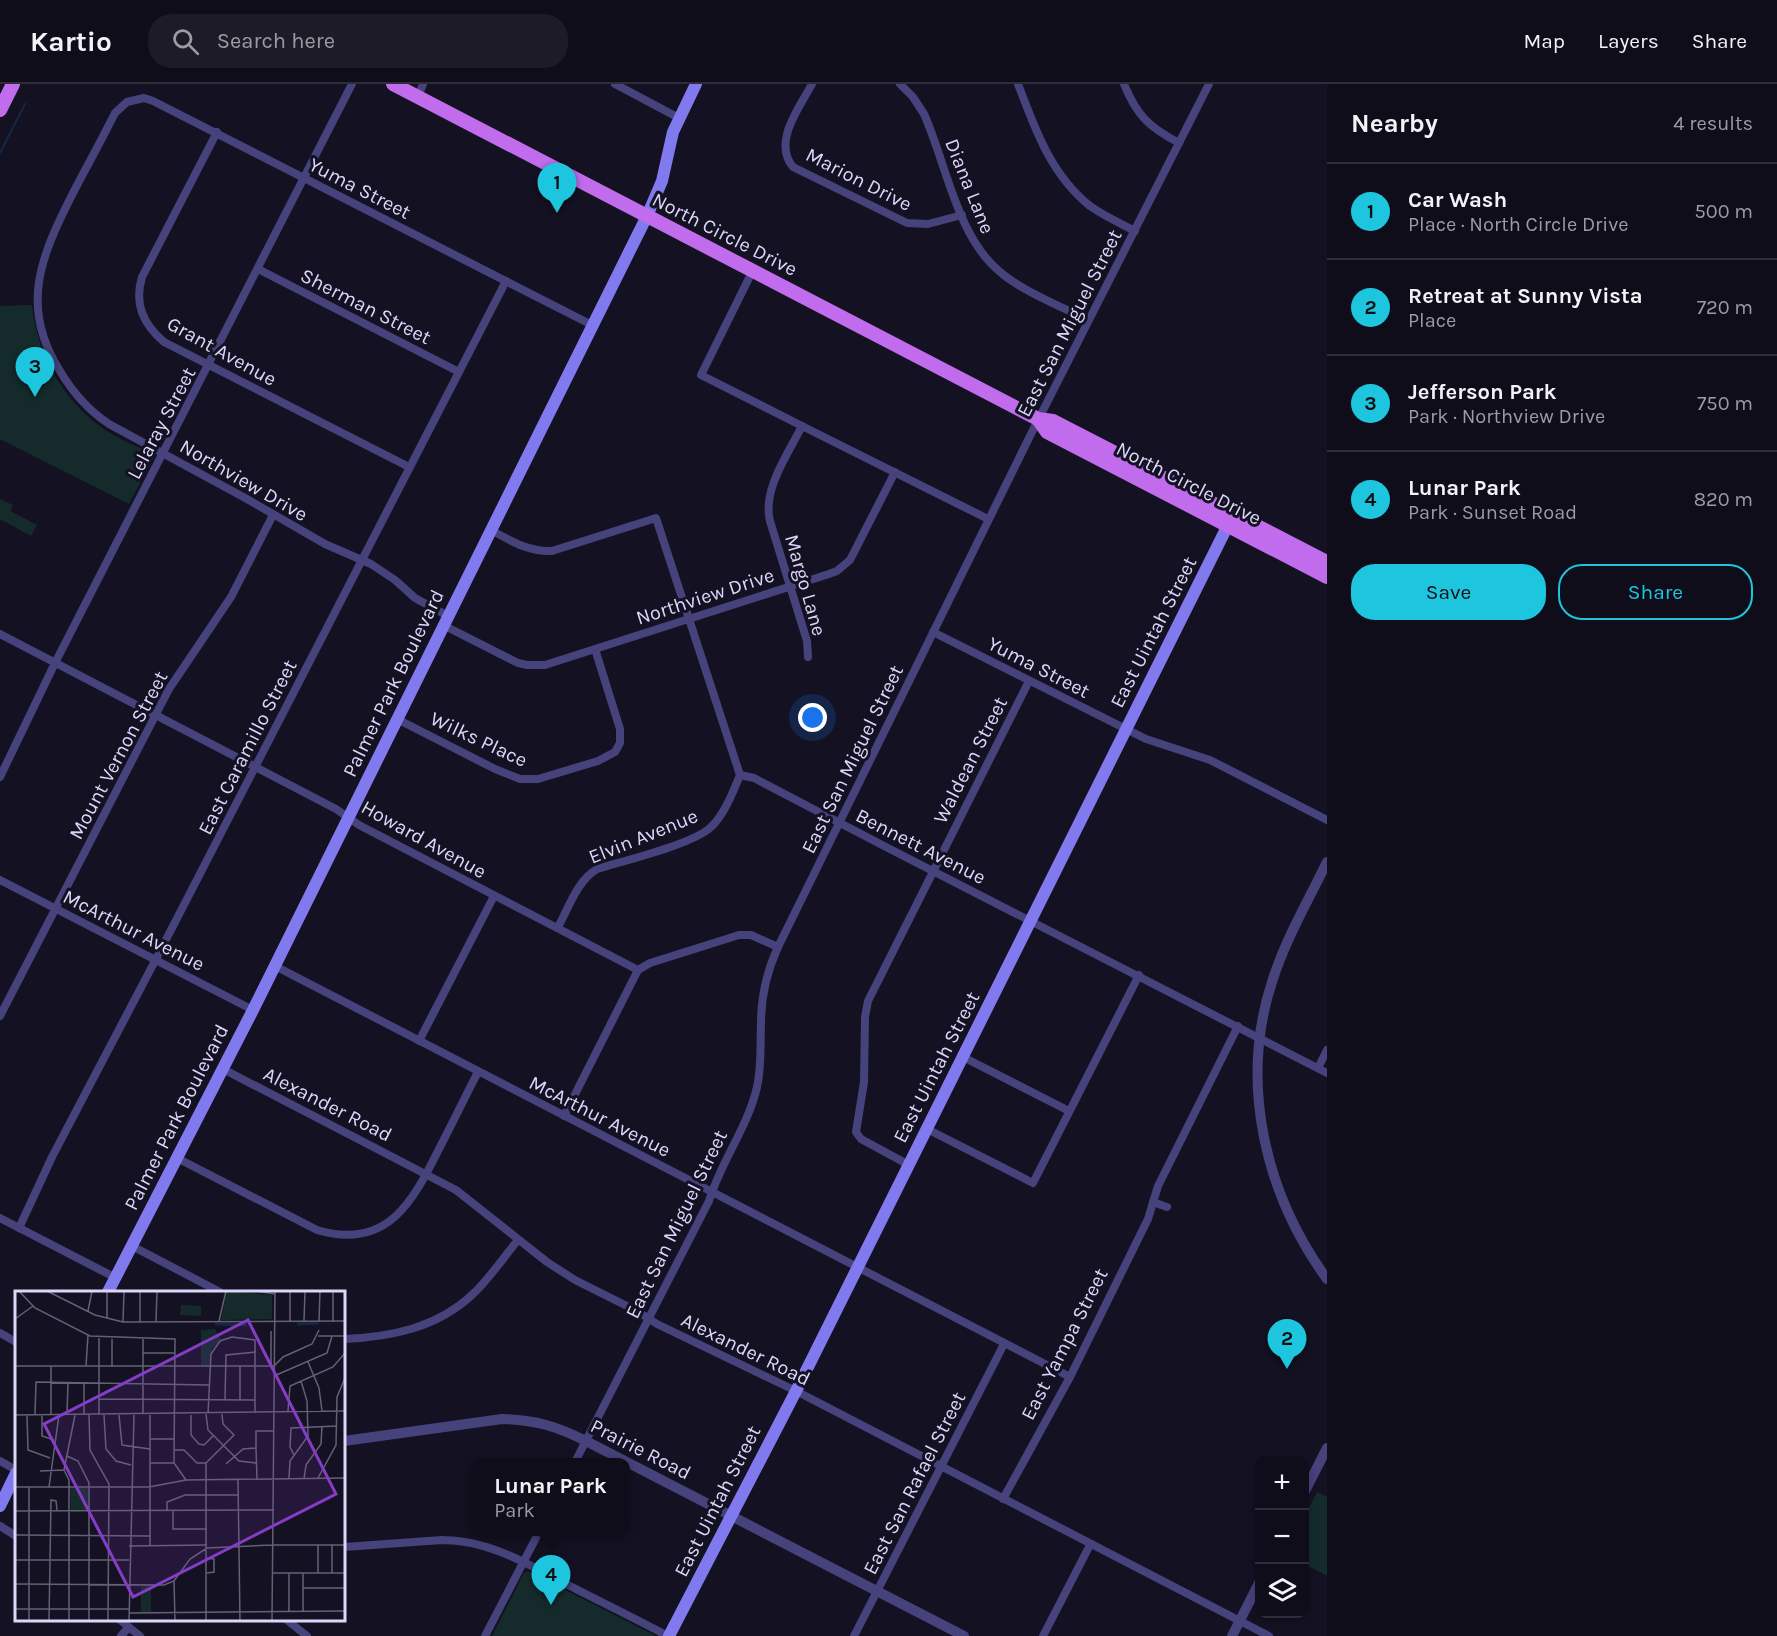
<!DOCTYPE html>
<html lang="en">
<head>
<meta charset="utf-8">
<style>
	body { margin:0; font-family:Karla,sans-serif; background:#1d1b27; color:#f1f3f6 }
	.controls { position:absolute; right:18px; bottom:18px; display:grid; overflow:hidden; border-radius:12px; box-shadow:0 3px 9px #0003 }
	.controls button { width:54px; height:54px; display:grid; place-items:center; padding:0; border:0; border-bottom:2px solid #2f2d39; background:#0f0d1a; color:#f1f3f6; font:30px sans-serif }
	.you { position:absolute; left:813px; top:634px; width:21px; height:21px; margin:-15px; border:4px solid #fff; border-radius:50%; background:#1a73e8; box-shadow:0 0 0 9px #1a73e833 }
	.badge { display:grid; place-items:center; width:39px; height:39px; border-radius:50%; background:#1dc5df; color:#111; font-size:20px; font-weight:700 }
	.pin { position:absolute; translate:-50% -50px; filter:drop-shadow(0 2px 3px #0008) }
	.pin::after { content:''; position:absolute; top:32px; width:21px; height:18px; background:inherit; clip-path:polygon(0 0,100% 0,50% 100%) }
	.popup { position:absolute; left:471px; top:1374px; width:159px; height:78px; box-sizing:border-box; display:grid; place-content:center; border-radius:12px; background:#0f0d1a; filter:drop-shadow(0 2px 4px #0005); font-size:20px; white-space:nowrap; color:#9b9ca2 }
	.popup b { font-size:22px; color:#f1f3f6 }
	.popup::after { content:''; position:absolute; left:50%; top:100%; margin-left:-12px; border:12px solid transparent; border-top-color:#0f0d1a }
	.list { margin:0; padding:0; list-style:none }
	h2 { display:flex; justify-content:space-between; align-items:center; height:78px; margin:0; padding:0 24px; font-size:26px }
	h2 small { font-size:20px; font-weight:400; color:#9b9ca2 }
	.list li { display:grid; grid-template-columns:39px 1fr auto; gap:18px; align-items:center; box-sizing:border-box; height:96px; padding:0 24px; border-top:2px solid #2f2d39 }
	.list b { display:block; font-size:22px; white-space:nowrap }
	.list p { margin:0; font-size:20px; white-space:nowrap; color:#9b9ca2 }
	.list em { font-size:20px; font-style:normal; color:#9b9ca2 }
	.actions { display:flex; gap:12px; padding:18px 24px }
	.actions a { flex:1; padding:14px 0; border:2px solid #1dc5df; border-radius:24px; text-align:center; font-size:21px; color:#1dc5df }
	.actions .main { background:#1dc5df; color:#111 }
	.icon { flex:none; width:33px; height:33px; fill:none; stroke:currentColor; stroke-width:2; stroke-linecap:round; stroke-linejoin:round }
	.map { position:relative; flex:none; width:1327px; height:1552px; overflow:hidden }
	header { display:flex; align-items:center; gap:36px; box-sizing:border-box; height:84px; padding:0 30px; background:#0f0d1a; border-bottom:2px solid #2f2d39 }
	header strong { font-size:28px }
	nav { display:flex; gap:33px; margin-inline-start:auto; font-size:21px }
	.search { width:420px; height:54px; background:#1d1b27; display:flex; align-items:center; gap:15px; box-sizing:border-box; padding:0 21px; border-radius:24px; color:#9b9ca2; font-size:22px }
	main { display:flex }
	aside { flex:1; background:#0f0d1a }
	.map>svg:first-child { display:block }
</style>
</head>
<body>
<header>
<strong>Kartio</strong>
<div class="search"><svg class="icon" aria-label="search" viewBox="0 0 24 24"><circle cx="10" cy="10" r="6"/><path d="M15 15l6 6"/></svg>Search here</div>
<nav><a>Map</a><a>Layers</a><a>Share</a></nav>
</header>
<main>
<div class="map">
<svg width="1327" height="1552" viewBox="0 0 1327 1552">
	<rect width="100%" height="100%" fill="#141122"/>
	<!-- green -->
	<g fill="#152b2b">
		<path d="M32,221C37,269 61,314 101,343C117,355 137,362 155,371L129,420L0,355V222Z"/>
		<polygon points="0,415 13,421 10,427 37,441 31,452 0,435"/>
		<polygon points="1317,1408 1327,1413 1327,1492 1305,1480 1305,1432"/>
		<polygon points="528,1487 656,1552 492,1552 524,1489"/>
	</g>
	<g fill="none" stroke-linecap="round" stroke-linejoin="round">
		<!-- stream -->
		<polyline stroke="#162746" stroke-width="2" points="0,69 25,20"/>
		<!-- minor -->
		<g stroke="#46427b" stroke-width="8">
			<polyline points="615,0 679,34"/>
			<path d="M812,0C800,23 772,58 793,83L907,139L928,140L962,131"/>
			<path d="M900,0L913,13L924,30C946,79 957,152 999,187C1020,206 1062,223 1088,236"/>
			<path d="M1018,0C1035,45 1051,91 1090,122C1104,132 1120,139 1135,147"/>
			<path d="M1124,0C1137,32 1149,43 1179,59"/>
			<polyline points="418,13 423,0"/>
			<path d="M217,48L142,193C134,220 143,240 164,258L409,383"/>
			<polyline points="258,185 459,288"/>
			<polyline points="753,186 701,291 802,342"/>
			<path d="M491,446C511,457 528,468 552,467L656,434L740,691L754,694L886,763L1327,989"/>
			<path d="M448,532L415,514L395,496L371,480L325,460L247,415L109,340C88,326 73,309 60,287C19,223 41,172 72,111C86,84 101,57 115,29L127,18L144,14L153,17L592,241"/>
			<polyline points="443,541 518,579 527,581 545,581 829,490 837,487 850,476 895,388"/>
			<polyline points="933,548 1146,655 1210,676 1327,736"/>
			<polyline points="0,550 336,725 359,741 638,886 650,879 739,851 751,851 778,863"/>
			<path d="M808,573L807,557L770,437C762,406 788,370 802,342L988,435"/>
			<polyline points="397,635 495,685 520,695 538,695 598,677 615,668 620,659 620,645 595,565"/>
			<polyline points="0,693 55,579 352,0"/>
			<polyline points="0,796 253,926"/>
			<path d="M558,843C569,823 577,797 597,785C623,777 694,760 711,743C724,731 733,708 740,691"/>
			<polyline points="275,882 1070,1293"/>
			<polyline points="0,932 169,605 231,513 273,431"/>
			<polyline points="419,957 494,812"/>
			<polyline points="963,973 1069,1027"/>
			<polyline points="1318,984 1327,966"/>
			<polyline points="223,985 456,1106 547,1178 575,1196 637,1227 657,1240 796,1307 1269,1552"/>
			<polyline points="564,1032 638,886"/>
			<polyline points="927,1045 1033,1099 1139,891"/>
			<path d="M177,1074L317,1146C388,1167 413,1117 440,1063C453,1038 465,1013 478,988"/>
			<polyline points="909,1081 861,1055 856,1048 864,998 865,933 868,917 1029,597"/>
			<polyline points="1153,1118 1167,1123"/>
			<polyline points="0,1134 116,1194"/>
			<polyline points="19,1144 52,1073 156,875 506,197"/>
			<polyline points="132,1162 220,1208"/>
			<polyline points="0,1249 16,1258"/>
			<path d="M344,1255C391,1253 437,1244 473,1210C490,1194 503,1174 518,1156"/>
			<polyline points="0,1377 16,1386"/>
			<path d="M575,1378L709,1117C721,1077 748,1043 757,1003C762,981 760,961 761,939C761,912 767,887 778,863L1031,350L1209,0"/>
			<polyline points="1003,1415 1070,1293 1148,1135 1158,1102 1238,942"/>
			<polyline points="0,1442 16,1452"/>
			<path d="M344,1463L442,1456C490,1456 529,1481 570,1502C603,1519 636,1535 668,1552"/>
			<polyline points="120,1536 140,1552"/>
			<polyline points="287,1536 307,1552"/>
			<polyline points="121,1552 129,1543"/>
			<polyline points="485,1552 539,1448"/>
			<polyline points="854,1552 1004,1260"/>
			<polyline points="1043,1552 1090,1461"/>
		</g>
		<!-- tertiary -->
		<g stroke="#46427b" stroke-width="10">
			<path d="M1327,778C1308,817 1285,856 1272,898C1239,999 1265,1110 1327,1195"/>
			<path d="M344,1357L502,1335C536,1336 556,1342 586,1357L964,1552"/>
			<polyline points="1304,1409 1327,1364"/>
			<polyline points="1232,1552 1260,1497"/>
		</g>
		<!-- secondary -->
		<g stroke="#817aee" stroke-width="12">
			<polyline points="108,1208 253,926 647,132 662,97 673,48 696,0"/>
			<polyline points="0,1422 16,1389"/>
			<polyline points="669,1552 796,1307 1232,433"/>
		</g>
		<!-- primary -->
		<g stroke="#c06cec" stroke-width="14">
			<polyline points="393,0 1038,335 1053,337 1327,478"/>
			<polyline points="0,26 13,0"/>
			<polyline points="1038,335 1047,348 1327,493"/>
		</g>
	</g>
	<g text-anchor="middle" stroke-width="6" stroke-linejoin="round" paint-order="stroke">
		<!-- street labels -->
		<g font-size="20" fill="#dcd7fa" stroke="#141122">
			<text transform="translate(859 95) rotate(27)" y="7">Marion Drive</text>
			<text transform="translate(970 102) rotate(68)" y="7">Diana Lane</text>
			<text transform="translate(360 104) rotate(27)" y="7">Yuma Street</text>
			<text transform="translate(725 150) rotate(27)" y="7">North Circle Drive</text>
			<text transform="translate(366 222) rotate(27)" y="7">Sherman Street</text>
			<text transform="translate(1069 239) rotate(-63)" y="7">East San Miguel Street</text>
			<text transform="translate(222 267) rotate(29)" y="7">Grant Avenue</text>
			<text transform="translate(161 339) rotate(-62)" y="7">Lelaray Street</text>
			<text transform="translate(244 396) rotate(30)" y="7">Northview Drive</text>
			<text transform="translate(1189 399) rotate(27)" y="7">North Circle Drive</text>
			<text transform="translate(806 501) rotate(74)" y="7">Margo Lane</text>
			<text transform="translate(705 512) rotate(-18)" y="7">Northview Drive</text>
			<text transform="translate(1153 548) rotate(-63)" y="7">East Uintah Street</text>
			<text transform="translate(1039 583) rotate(27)" y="7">Yuma Street</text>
			<text transform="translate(393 599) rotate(-64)" y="7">Palmer Park Boulevard</text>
			<text transform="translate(479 655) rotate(25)" y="7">Wilks Place</text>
			<text transform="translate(247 663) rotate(-63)" y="7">East Caramillo Street</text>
			<text transform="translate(118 671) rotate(-62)" y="7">Mount Vernon Street</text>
			<text transform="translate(852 675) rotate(-64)" y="7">East San Miguel Street</text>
			<text transform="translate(970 676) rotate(-63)" y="7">Waldean Street</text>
			<text transform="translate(643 752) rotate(-22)" y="7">Elvin Avenue</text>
			<text transform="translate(424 755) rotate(29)" y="7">Howard Avenue</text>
			<text transform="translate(921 762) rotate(27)" y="7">Bennett Avenue</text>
			<text transform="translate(134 846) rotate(27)" y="7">McArthur Avenue</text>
			<text transform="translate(936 983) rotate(-63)" y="7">East Uintah Street</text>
			<text transform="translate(328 1020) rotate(27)" y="7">Alexander Road</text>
			<text transform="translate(600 1032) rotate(27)" y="7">McArthur Avenue</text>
			<text transform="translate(176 1033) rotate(-63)" y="7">Palmer Park Boulevard</text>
			<text transform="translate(676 1140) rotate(-64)" y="7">East San Miguel Street</text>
			<text transform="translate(1064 1260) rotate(-63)" y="7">East Yampa Street</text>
			<text transform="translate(746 1265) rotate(26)" y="7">Alexander Road</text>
			<text transform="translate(641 1365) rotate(27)" y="7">Prairie Road</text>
			<text transform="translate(914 1399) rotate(-63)" y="7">East San Rafael Street</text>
			<text transform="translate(717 1417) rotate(-63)" y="7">East Uintah Street</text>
		</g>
	</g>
	<!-- overview -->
	<g transform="translate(15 1207)">
		<rect width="330" height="330" fill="#141122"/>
		<path d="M212,0L257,4V28L206,29ZM166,14L186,15V25L165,24ZM200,38L206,48L197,58L194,74H186V39ZM55,197H73V219H56ZM126,295H136V321H126Z" fill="#152b2b"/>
		<path fill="none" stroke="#162746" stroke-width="3" d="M200,33L232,34M282,33L304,32"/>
		<path fill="none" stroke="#646078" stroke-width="1.5" d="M4,0L20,17L75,45L160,48L159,172L171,189M32,0L80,24L108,31L330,30M241,0L260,3M318,0V30M73,20L77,0M92,27V0M0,28L18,15M204,30L211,0M275,30V0M289,30L290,0M304,30L305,0M108,31L109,0M125,31V0M141,31L142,0M303,45H330M128,48V123M128,62H160M293,71L304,97L307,120M0,75H259L268,66L297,53L304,39M71,75L73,44M256,75V40M97,76V48M259,85L312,62L317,45M84,108L240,109M210,108L211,64L241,61M225,109V75M273,120L275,95L318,76L330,62M20,123L21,91L194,94M36,123V75M52,123L53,91M84,123V47M191,123L193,139L224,170L241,172M193,123L196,63L205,50L217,46L240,49V122M0,124L330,120M12,124L13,159L35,167M27,124V145L39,149M69,124V91M74,124L75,159L94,193L93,330M89,124L91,158L101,170L116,174M104,124L107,154L135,158M176,124V144L184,153L189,154L198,145M135,148H159M241,157V140H258M159,159H169L182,172H191M279,164L275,156L276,137L322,135M52,165L63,170L74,192V330M135,172H159M211,173L228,158L241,157L242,188M25,180L49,179M274,187L275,170L293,145L292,110L286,90M303,187L321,154L322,106L330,87M223,188L225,330M289,188L291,174L306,153L307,135M0,196H134L171,189L330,187M34,196L44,124M0,220L259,219M152,220V211L170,204H223M158,220V238H192M0,244L135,245M257,254H330M114,255L192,254M135,255V124M0,269H114M192,282L199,281V268L192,267M258,282H330M303,282V254M317,282V254M159,290L160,330M0,293L149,294L159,290L175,268L192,257L257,254M288,297H330M0,318H114M274,320V282M288,320V282M114,322L330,320M14,330V196M34,330L36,209L41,210L42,219M54,330V189L49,179L60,124M114,330L119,124M191,330V172L219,144L208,133L207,123M257,330L260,0"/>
		<path fill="#853dc5" fill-opacity="0.15" stroke="#853dc5" stroke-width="3" d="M233,29L321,203L118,306L29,133Z"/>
		<rect width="330" height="330" fill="none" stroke="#dcd7fa" stroke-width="3"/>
	</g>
</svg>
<div class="controls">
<button>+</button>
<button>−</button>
<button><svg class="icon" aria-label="layers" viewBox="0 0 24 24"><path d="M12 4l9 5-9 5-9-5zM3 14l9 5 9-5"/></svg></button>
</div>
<div class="you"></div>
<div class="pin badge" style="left:557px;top:129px">1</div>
<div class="pin badge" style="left:1287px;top:1285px">2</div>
<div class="pin badge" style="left:35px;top:313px">3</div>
<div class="pin badge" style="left:551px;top:1521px">4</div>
<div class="popup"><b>Lunar Park</b>Park</div>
</div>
<aside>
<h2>Nearby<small>4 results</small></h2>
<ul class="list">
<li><span class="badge">1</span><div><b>Car Wash</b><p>Place · North Circle Drive</p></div><em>500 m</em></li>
<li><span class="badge">2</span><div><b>Retreat at Sunny Vista</b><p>Place</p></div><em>720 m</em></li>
<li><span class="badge">3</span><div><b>Jefferson Park</b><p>Park · Northview Drive</p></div><em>750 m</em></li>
<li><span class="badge">4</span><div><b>Lunar Park</b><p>Park · Sunset Road</p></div><em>820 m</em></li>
</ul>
<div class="actions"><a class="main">Save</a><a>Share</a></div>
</aside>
</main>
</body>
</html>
